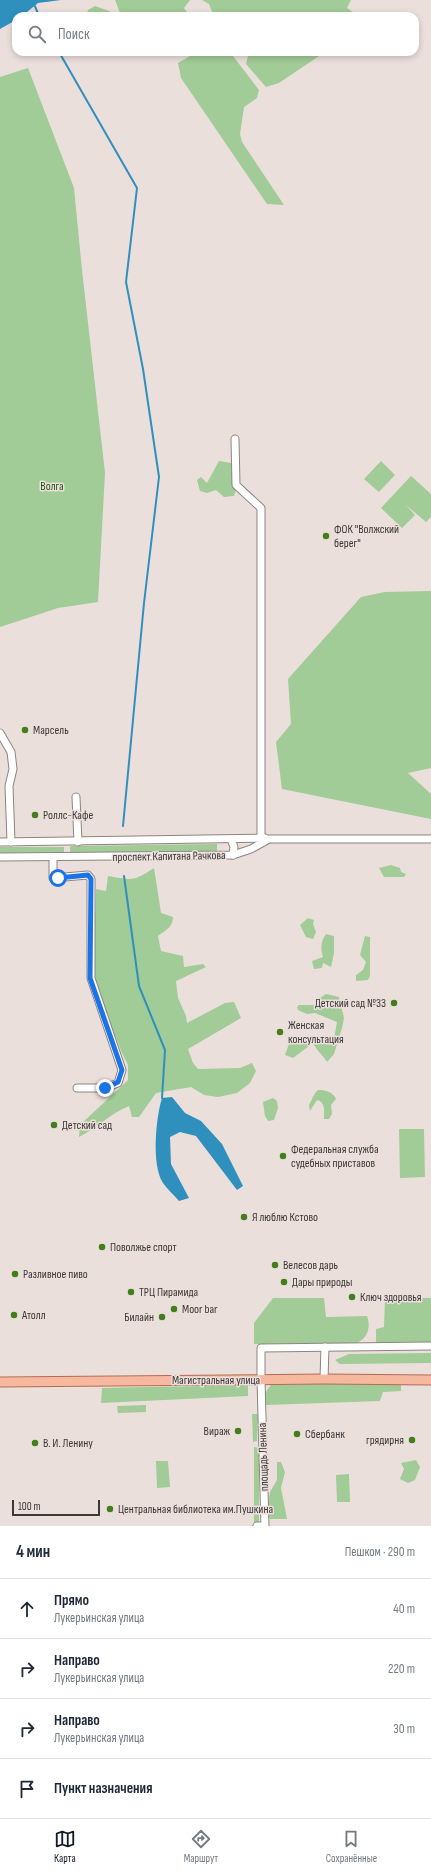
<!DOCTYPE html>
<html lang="ru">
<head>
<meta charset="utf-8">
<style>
	body { margin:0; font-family:"Sofia Sans Condensed",sans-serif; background:#f2f2f3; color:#1f2937 }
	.scale { position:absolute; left:12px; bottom:10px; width:88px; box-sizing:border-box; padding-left:4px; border:2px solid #3d3837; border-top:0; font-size:11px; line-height:14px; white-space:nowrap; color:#3d3837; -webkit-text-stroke:3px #ebdfdb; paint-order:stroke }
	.stop { position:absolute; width:12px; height:12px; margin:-9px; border:3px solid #1a73e8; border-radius:50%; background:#fff }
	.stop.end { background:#1a73e8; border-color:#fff; box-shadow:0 1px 4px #0008 }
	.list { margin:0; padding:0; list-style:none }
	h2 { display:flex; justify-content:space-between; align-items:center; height:52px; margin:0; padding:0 16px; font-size:17px }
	h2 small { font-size:13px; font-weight:400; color:#747a83 }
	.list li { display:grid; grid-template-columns:26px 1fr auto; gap:12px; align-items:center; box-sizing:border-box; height:60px; padding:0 16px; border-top:1px solid #e0e1e3 }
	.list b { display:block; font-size:15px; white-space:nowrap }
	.list p { margin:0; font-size:13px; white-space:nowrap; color:#747a83 }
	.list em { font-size:13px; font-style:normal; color:#747a83 }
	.icon { flex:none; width:22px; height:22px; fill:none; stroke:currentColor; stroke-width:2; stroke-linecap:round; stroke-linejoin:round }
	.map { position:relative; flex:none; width:431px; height:1526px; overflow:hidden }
	.search { position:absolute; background:#fff; box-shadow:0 2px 6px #0003; left:12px; right:12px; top:12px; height:44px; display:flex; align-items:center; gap:10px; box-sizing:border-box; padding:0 14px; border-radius:12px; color:#747a83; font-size:15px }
	.sheet { height:292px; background:#fff }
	nav { display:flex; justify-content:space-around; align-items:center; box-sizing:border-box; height:56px; border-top:1px solid #e0e1e3; background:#fff; font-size:11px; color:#747a83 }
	nav a { display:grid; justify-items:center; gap:2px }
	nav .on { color:#111827 }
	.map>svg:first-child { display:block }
</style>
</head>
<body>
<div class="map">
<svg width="431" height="1526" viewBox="0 0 431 1526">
	<rect width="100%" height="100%" fill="#ebdfdb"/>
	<!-- green -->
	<g fill="#a1cb97">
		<polygon points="115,0 190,0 184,8 190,16 86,16 88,10 95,6 109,11 112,14 120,13"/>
		<polygon points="202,0 351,0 347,8 359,16 221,16 213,14 209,4"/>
		<polygon points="197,52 230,52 259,90 257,98 244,107 240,134 242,142 284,205 267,204 181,78 178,63"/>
		<polygon points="249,52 325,52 279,83 266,87 246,64"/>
		<polygon points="28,68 74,188 82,270 105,473 98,602 58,608 0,627 0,77"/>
		<polygon points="219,461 231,463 238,477 232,482 238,484 234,496 224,497 216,490 207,493 200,491 197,480 201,477 207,483"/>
		<polygon points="381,461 395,475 379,492 364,479"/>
		<polygon points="411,476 431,494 431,517 426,522 406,505 415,515 402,528 381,508"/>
		<polygon points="431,591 431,768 408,773 431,794 431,819 282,789 276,742 291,724 288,679 361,597 385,592"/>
		<polygon points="217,844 217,851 70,853 70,846"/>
		<polygon points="0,847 64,847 64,852 0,853"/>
		<polygon points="391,865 400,868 401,872 406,874 404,877 384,877 379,868"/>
		<path d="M154,868L161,913L173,917C173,927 166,930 158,936L161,951L183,956L184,967L203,964L206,967L176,981L178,998L186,1016L187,1023L225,1003L234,1002L241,1018L188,1049L193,1063L198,1069L240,1068L252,1063L256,1071L250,1083L237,1093L218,1097L204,1095L191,1087L156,1093L139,1117H132L129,1106C111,1113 97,1128 79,1137L80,1125L128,1080V1065L122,1053L93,980L96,889L106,891L108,876C132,880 133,882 154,868Z"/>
		<polygon points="308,918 314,920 313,924 316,932 313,939 306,937 300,925"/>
		<path d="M326,934L334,936V953L331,967L323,963L322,968L314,969L312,961L323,957C320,948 321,941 326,934Z"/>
		<polygon points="365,936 370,937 370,976 368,980 356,981 356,975 363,970 366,962 360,955"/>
		<path d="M326,994L339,997L344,1018L342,1028L334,1054L327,1062C322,1054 314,1048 311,1039H334L337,1022L315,1013L307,1014L298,1010L297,1007L299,1005H319L320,998Z"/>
		<polygon points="307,1039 309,1046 293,1058 285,1055 290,1041"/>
		<path d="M318,1090C326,1090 333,1092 336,1099L331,1105L332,1114L329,1119H324C324,1112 326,1102 317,1100L310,1111L309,1105L315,1093Z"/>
		<polygon points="273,1098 277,1101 278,1108 274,1120 268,1121 265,1116 263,1102"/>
		<polygon points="399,1129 424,1129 425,1177 400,1178"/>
		<path d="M273,1298H324L326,1317L367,1316C371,1327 368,1338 357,1343L254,1344V1323Z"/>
		<polygon points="431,1298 431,1343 376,1343 376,1329 384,1327 385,1299"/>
		<polygon points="431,1353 431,1363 340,1364 335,1360 349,1354"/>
		<polygon points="390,1382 401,1384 401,1391 383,1392 380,1401 266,1405 265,1393 271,1385"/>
		<polygon points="248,1385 248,1396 101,1403 102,1388"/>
		<polygon points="146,1405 146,1412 118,1413 117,1406"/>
		<polygon points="252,1414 258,1414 257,1441 253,1442"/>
		<polygon points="254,1447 259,1448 259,1521 254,1525"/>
		<polygon points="416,1460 420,1467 415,1480 408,1483 400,1479 404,1469 401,1463"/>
		<polygon points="156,1461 168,1461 170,1487 157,1488"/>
		<polygon points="277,1462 281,1462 285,1472 281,1488 287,1519 270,1519 267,1512 270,1492 277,1480"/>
		<polygon points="349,1474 350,1502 337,1502 336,1475"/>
	</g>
	<!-- water -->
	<g fill="#2f90be">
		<polygon points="0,0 61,0 38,3 22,16 16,16 16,20 0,29"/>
		<path d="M172,1097L185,1113L201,1121L222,1144L243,1186L237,1190L196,1136L180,1132L170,1137L171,1164L189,1198L179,1201C174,1195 167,1189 163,1183C151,1165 156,1117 162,1098Z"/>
	</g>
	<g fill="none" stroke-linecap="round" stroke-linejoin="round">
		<!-- stream -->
		<g stroke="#2f90be" stroke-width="2">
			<polyline points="34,4 39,16"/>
			<polyline points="59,52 137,188 126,282 143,369 159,477 144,603 123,826"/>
			<polyline points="124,876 139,986 165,1050 162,1098"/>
		</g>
		<!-- minor casing -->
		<g stroke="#8f8480" stroke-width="9">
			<g id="minor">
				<polyline points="235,439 236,485 261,508 261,837"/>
				<polyline points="0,733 11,752 13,769 9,786 11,842"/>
				<polyline points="76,797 78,842"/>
				<polyline points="231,839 234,847 233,855"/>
				<polyline points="0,842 265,838"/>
				<polyline points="0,857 233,855 251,849 269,839 431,839"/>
				<polyline points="53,857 53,878 88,875 91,879 91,978 122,1070 118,1083 105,1088 77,1088"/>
				<polyline points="324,1379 325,1347"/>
				<polyline points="257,1526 265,1526 261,1380 261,1348 431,1346"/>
			</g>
		</g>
		<!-- major casing -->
		<g stroke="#b26c52" stroke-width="11">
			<polyline id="major" points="0,1382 324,1379 431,1380"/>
		</g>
		<!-- minor -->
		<use href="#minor" stroke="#fff" stroke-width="7"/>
		<!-- major -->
		<use href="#major" stroke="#f7b8a0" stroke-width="9"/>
	</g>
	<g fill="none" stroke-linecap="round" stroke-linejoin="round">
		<!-- route -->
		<polyline stroke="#1a73e8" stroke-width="5" points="58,878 88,875 91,879 90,978 122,1070 118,1082 105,1088"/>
	</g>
	<!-- markers -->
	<g fill="#427e1b" stroke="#ebdfdb" stroke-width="1.5">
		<circle cx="326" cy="536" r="4"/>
		<circle cx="25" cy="730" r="4"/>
		<circle cx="35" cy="815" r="4"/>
		<circle cx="394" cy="1003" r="4"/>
		<circle cx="280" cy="1032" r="4"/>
		<circle cx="54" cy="1125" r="4"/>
		<circle cx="283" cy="1156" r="4"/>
		<circle cx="244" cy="1217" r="4"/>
		<circle cx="102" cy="1247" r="4"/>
		<circle cx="275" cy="1265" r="4"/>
		<circle cx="15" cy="1274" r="4"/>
		<circle cx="284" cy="1282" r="4"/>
		<circle cx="131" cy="1292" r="4"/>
		<circle cx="352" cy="1297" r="4"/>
		<circle cx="174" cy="1309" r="4"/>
		<circle cx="14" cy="1315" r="4"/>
		<circle cx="162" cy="1317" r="4"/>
		<circle cx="238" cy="1431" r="4"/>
		<circle cx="297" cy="1434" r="4"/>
		<circle cx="412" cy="1440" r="4"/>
		<circle cx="35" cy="1443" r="4"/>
		<circle cx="110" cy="1509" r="4"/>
	</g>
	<g text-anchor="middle" stroke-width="3" stroke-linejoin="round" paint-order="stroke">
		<!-- park labels -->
		<g font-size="12" fill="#215611" stroke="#ebdfdb">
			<text x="52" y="490">Волга</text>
		</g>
		<!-- poi labels -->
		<g font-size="12" fill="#3d3837" stroke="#ebdfdb" text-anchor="start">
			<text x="334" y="533">ФОК "Волжский<tspan x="334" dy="14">берег"</tspan></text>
			<text x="33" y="734">Марсель</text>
			<text x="43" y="819">Роллс-Кафе</text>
			<text x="386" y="1007" text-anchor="end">Детский сад №33</text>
			<text x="288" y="1029">Женская<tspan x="288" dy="14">консультация</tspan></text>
			<text x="62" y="1129">Детский сад</text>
			<text x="291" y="1153">Федеральная служба<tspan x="291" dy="14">судебных приставов</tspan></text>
			<text x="252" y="1221">Я люблю Кстово</text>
			<text x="110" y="1251">Поволжье спорт</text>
			<text x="283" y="1269">Велесов дарь</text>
			<text x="23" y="1278">Разливное пиво</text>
			<text x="292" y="1286">Дары природы</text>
			<text x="139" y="1296">ТРЦ Пирамида</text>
			<text x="360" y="1301">Ключ здоровья</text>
			<text x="182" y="1313">Moor bar</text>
			<text x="22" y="1319">Атолл</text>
			<text x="154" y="1321" text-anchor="end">Билайн</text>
			<text x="230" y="1435" text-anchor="end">Вираж</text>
			<text x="305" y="1438">Сбербанк</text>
			<text x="404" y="1444" text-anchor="end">грядирня</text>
			<text x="43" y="1447">В. И. Ленину</text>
			<text x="118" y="1513">Центральная библиотека им.Пушкина</text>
		</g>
		<!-- street labels -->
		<g font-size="12" fill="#3d3837" stroke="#ebdfdb">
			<text transform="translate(169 856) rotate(-1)" y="4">проспект Капитана Рачкова</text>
			<text x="216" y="1384">Магистральная улица</text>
			<text transform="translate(263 1457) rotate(-92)" y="4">площадь Ленина</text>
		</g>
	</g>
</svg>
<div class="scale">100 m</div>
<div class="stop" style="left:58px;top:878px"></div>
<div class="stop end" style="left:105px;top:1088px"></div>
<div class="search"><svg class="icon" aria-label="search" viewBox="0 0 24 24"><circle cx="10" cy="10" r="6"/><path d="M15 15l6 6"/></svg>Поиск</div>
</div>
<section class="sheet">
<h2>4 мин<small>Пешком · 290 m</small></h2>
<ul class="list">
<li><svg class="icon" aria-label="ahead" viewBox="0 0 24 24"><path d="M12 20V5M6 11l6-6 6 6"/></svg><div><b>Прямо</b><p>Лукерьинская улица</p></div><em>40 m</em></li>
<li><svg class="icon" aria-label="right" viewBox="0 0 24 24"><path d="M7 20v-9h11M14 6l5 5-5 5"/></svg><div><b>Направо</b><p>Лукерьинская улица</p></div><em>220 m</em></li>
<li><svg class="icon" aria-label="right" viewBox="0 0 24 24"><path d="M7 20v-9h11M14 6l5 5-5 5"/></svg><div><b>Направо</b><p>Лукерьинская улица</p></div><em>30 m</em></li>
<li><svg class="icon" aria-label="arrive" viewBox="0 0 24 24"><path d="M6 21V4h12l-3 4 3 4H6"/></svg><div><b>Пункт назначения</b></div></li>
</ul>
</section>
<nav>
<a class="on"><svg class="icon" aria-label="map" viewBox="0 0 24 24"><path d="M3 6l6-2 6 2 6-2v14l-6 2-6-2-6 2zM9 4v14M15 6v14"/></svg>Карта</a>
<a><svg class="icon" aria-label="directions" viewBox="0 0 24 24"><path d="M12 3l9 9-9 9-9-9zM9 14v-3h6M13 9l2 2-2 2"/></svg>Маршрут</a>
<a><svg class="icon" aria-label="saved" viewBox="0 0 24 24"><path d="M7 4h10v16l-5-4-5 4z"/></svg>Сохранённые</a>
</nav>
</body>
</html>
